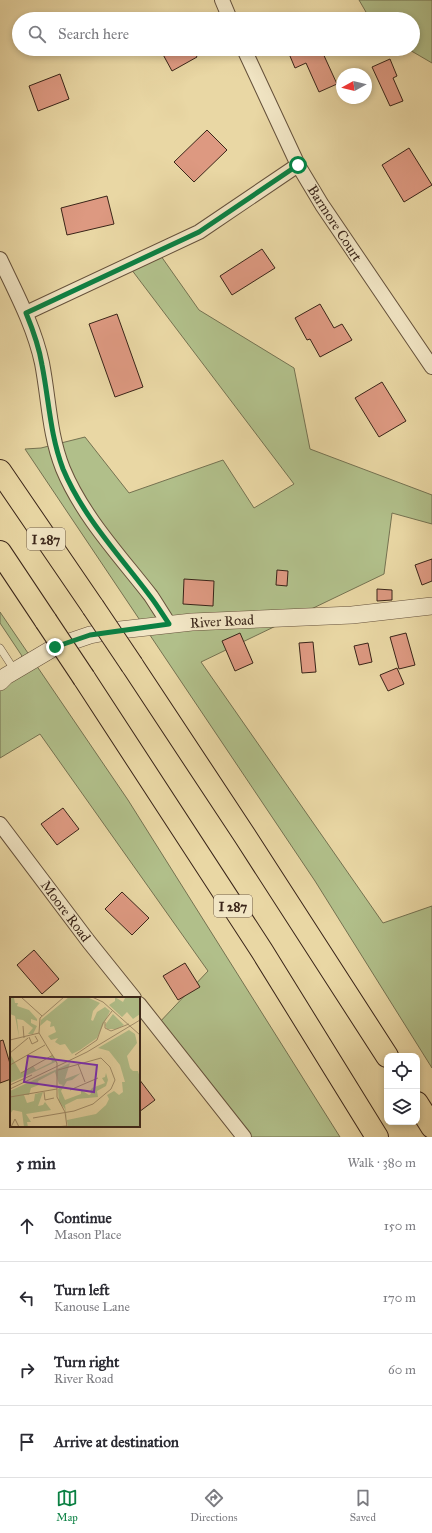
<!DOCTYPE html>
<html lang="en">
<head>
<meta charset="utf-8">
<style>
	body { margin:0; font-family:"IM FELL Great Primer",serif; background:#f2f2f3; color:#2b2b33 }
	.controls { position:absolute; right:12px; bottom:12px; display:grid; overflow:hidden; border-radius:8px; box-shadow:0 2px 6px #0003 }
	.controls button { width:36px; height:36px; display:grid; place-items:center; padding:0; border:0; border-bottom:1px solid #e1e1e2; background:#fff; color:#2b2b33; font:20px sans-serif }
	.compass { position:absolute; left:336px; top:68px; width:36px; height:36px; border-radius:50%; background:#fff; box-shadow:0 2px 6px #0003; rotate:262deg }
	.stop { position:absolute; width:12px; height:12px; margin:-9px; border:3px solid #0b8043; border-radius:50%; background:#fff }
	.stop.end { background:#0b8043; border-color:#fff; box-shadow:0 1px 4px #0008 }
	.list { margin:0; padding:0; list-style:none }
	h2 { display:flex; justify-content:space-between; align-items:center; height:52px; margin:0; padding:0 16px; font-size:17px }
	h2 small { font-size:13px; font-weight:400; color:#7c7c81 }
	.list li { display:grid; grid-template-columns:26px 1fr auto; gap:12px; align-items:center; box-sizing:border-box; height:72px; padding:0 16px; border-top:1px solid #e1e1e2 }
	.list b { display:block; font-size:15px; white-space:nowrap }
	.list p { margin:0; font-size:13px; white-space:nowrap; color:#7c7c81 }
	.list em { font-size:13px; font-style:normal; color:#7c7c81 }
	.icon { flex:none; width:22px; height:22px; fill:none; stroke:currentColor; stroke-width:2; stroke-linecap:round; stroke-linejoin:round }
	.map { position:relative; flex:none; width:432px; height:1137px; overflow:hidden }
	.search { position:absolute; background:#fff; box-shadow:0 2px 6px #0003; left:12px; right:12px; top:12px; height:44px; display:flex; align-items:center; gap:10px; box-sizing:border-box; padding:0 14px; border-radius:22px; color:#7c7c81; font-size:15px }
	.sheet { height:340px; background:#fff }
	nav { display:flex; justify-content:space-around; align-items:center; box-sizing:border-box; height:56px; border-top:1px solid #e1e1e2; background:#fff; font-size:11px; color:#7c7c81 }
	nav a { display:grid; justify-items:center; gap:2px }
	nav .on { color:#0b8043 }
	.map>svg:first-child { display:block }
</style>
</head>
<body>
<div class="map">
<svg width="432" height="1137" viewBox="0 0 432 1137">
	<rect width="100%" height="100%" fill="#e9d7a4"/>
	<filter id="stains"><feTurbulence type="fractalNoise" baseFrequency=".005" numOctaves="4"/><feColorMatrix values="0 0 0 0 .2 0 0 0 0 .09 0 0 0 0 .02 0 0 0 .5 -.17"/></filter>
	<radialGradient id="worn" r=".72"><stop offset=".6" stop-color="#630" stop-opacity="0"/><stop offset="1" stop-color="#630" stop-opacity=".3"/></radialGradient>
	<!-- green -->
	<g fill="#b1bf8a" stroke="#757251">
		<polygon points="359,0 432,0 432,63 408,49 413,49 413,19 370,19"/>
		<polygon points="156,249 199,310 294,368 310,449 432,495 432,524 392,513 384,574 201,662 383,923 432,906 432,1068 315,881 25,449 41,448 85,437 129,493 223,460 254,508 294,484 128,265"/>
		<polygon points="0,612 128,800 340,1137 241,1137 157,1025 208,971 40,734 0,758 0,677 22,656 0,623"/>
	</g>
	<!-- building -->
	<g fill="#dd9981" stroke="#392418">
		<polygon points="160,49 193,49 197,57 172,71"/>
		<polygon points="287,49 321,49 337,84 319,92 306,63 295,68"/>
		<polygon points="390,59 397,76 393,78 403,101 390,106 372,67"/>
		<polygon points="60,74 69,99 38,111 29,86"/>
		<polygon points="207,130 227,150 194,182 174,162"/>
		<polygon points="409,148 432,185 404,202 382,165"/>
		<polygon points="107,196 114,224 67,235 61,208"/>
		<polygon points="262,249 275,268 232,295 220,276"/>
		<polygon points="320,304 334,328 342,324 352,340 320,357 310,339 307,340 295,318"/>
		<polygon points="117,314 143,387 115,397 89,324"/>
		<polygon points="382,382 406,421 379,437 355,398"/>
		<polygon points="432,559 432,581 422,585 415,565"/>
		<polygon points="277,570 288,571 287,586 276,585"/>
		<polygon points="184,579 214,581 213,606 183,604"/>
		<polygon points="377,589 392,590 392,600 377,601"/>
		<polygon points="240,633 253,663 235,671 222,641"/>
		<polygon points="406,633 415,665 399,669 390,637"/>
		<polygon points="313,642 316,672 302,673 299,643"/>
		<polygon points="368,643 372,662 359,665 354,646"/>
		<polygon points="397,668 404,684 388,691 380,675"/>
		<polygon points="63,808 79,829 57,845 41,824"/>
		<polygon points="122,892 149,918 132,935 105,909"/>
		<polygon points="34,950 59,979 42,994 17,965"/>
		<polygon points="185,963 200,987 178,1000 163,976"/>
		<polygon points="3,1040 11,1067 11,1079 0,1083 0,1041"/>
		<polygon points="139,1079 155,1100 139,1112"/>
	</g>
	<g fill="none" stroke-linecap="round" stroke-linejoin="round">
		<!-- service casing -->
		<g stroke="#65513b" stroke-width="8">
			<polyline id="service" points="0,648 15,671"/>
		</g>
		<!-- minor casing -->
		<g stroke="#65513b" stroke-width="16">
			<g id="minor">
				<polyline points="222,0 230,19"/>
				<polyline points="244,49 298,165 322,205 432,367"/>
				<path d="M0,259C16,293 34,326 42,363C49,399 49,434 63,469C83,517 120,556 151,596C157,605 163,615 169,624"/>
				<polyline points="26,313 199,232 298,165"/>
				<polyline points="0,824 89,942 134,998"/>
				<polyline points="139,1004 244,1137"/>
			</g>
		</g>
		<!-- tertiary casing -->
		<g stroke="#65513b" stroke-width="18">
			<polyline id="tertiary" points="0,682 6,676 55,647 90,635 111,631 192,622 352,615 432,606"/>
		</g>
		<!-- motorway casing -->
		<g stroke="#392418" stroke-width="24">
			<g id="motorway">
				<polyline points="0,471 93,607"/>
				<polyline points="0,552 46,621"/>
				<polyline points="132,665 245,836 387,1056"/>
				<polyline points="84,678 262,951 377,1137"/>
				<polyline points="417,1103 432,1127"/>
			</g>
		</g>
		<!-- service -->
		<use href="#service" stroke="#f1e5c4" stroke-width="7"/>
		<!-- minor -->
		<use href="#minor" stroke="#f1e5c4" stroke-width="14"/>
		<!-- tertiary -->
		<use href="#tertiary" stroke="#f1e5c4" stroke-width="17"/>
		<!-- motorway -->
		<use href="#motorway" stroke="#e9d7a4" stroke-width="22"/>
		<!-- motorway-bridge casing -->
		<g stroke="#392418" stroke-width="24" stroke-linecap="butt">
			<g id="motorway-bridge">
				<polyline points="93,607 132,665"/>
				<polyline points="46,621 84,678"/>
			</g>
		</g>
		<!-- motorway-bridge -->
		<use href="#motorway-bridge" stroke="#e9d7a4" stroke-width="22"/>
	</g>
	<g fill="none" stroke-linecap="round" stroke-linejoin="round">
		<!-- route -->
		<path stroke="#0b8043" stroke-width="5" d="M55,647L90,635L169,624C163,615 157,605 150,596C120,556 83,517 63,469C50,435 49,400 42,365C39,346 33,330 26,313L199,232L298,165"/>
	</g>
	<g text-anchor="middle" stroke-width="3" stroke-linejoin="round" paint-order="stroke">
		<!-- shield labels -->
		<g fill="#f1e5c4" stroke="#705e4c" stroke-width="1">
			<rect x="27" y="528" width="38" height="22" rx="3"/>
			<rect x="214" y="895" width="38" height="22" rx="3"/>
		</g>
		<g font-size="13" font-weight="bold" fill="#392418">
			<text x="46" y="544">I 287</text>
			<text x="233" y="911">I 287</text>
		</g>
		<!-- street labels -->
		<g font-size="14" fill="#392418" stroke="#f1e5c4">
			<text transform="translate(335 223) rotate(57)" y="5">Barmore Court</text>
			<text transform="translate(222 621) rotate(-3)" y="5">River Road</text>
			<text transform="translate(66 911) rotate(53)" y="5">Moore Road</text>
		</g>
	</g>
	<!-- overview -->
	<g transform="translate(10 997)">
		<rect width="130" height="130" fill="#e9d7a4"/>
		<path d="M0,0L4,1L5,6H8L7,9L19,13L27,22V24L21,22V26L27,29L23,37H18L23,31L13,23L7,22L9,40L5,19L0,17ZM59,0H77L90,6L83,14L81,23L83,24L87,15L95,10L100,14L87,41L70,53L37,69L0,86V57L11,76L23,69L26,73L42,65L40,60L43,58L47,64L62,57L55,47L50,48L45,45L48,41L41,43L38,39L46,35L44,29L40,30L41,25L37,23L30,29L31,23ZM105,0L113,5L115,1L130,0V17L123,22L117,15L112,20L99,8L105,4ZM103,17L114,28L107,32H97L95,28ZM119,33L125,37L127,46L117,59L120,71L123,74H128L130,81V130H58L55,112L49,105L48,92L53,88L49,87L45,75L28,84L29,88L21,91L19,98H14L17,106L24,104L25,97L33,95L28,109L33,108L35,105L41,113L16,117L21,125H17L18,130H14L12,115L3,113L0,117V94L60,66L55,82L71,76L62,83L57,84L51,94L55,103L71,97V93L79,98L81,97L80,94L82,91L95,86L92,81L95,80L96,76L98,83L96,89L87,94L88,100L67,102L55,108L57,123L86,117L96,108L99,102L97,98L104,94L109,98L113,95L112,85H115L110,68L99,54L88,51Z" fill="#b1bf8a"/>
		<path fill="none" stroke="#a38f6c" stroke-width="1" d="M11,0L32,19M82,0L93,5L130,38M95,25V31L101,34L119,27M13,29L14,41M29,36L47,66V100L55,115L57,130M19,40L22,47L28,44L25,39M0,43L29,36L30,21L54,0M0,56L18,41M65,58L87,43L93,26L102,14M68,67L75,85M0,68L35,48M11,76L43,58M0,88L22,78M0,92L77,55L130,23M60,93L88,81M34,95L35,103L44,101M0,100L47,92M23,121L64,114L83,107L101,92L105,83L100,70L91,61L48,73M1,130L5,122L9,130M45,130L57,129"/>
		<path fill="#7b2cbf" fill-opacity="0.15" stroke="#7b2cbf" stroke-width="2" d="M18,59L87,68L84,95L14,85Z"/>
		<rect width="130" height="130" fill="none" stroke="#392418" stroke-width="2"/>
	</g>
	<rect width="100%" height="100%" filter="url(#stains)"/>
	<rect width="100%" height="100%" fill="url(#worn)"/>
</svg>
<div class="controls">
<button><svg class="icon" aria-label="locate" viewBox="0 0 24 24"><circle cx="12" cy="12" r="6"/><path d="M12 2v4M12 18v4M2 12h4M18 12h4"/></svg></button>
<button><svg class="icon" aria-label="layers" viewBox="0 0 24 24"><path d="M12 4l9 5-9 5-9-5zM3 14l9 5 9-5"/></svg></button>
</div>
<svg class="compass" viewBox="-18 -18 36 36"><path d="M0-13l5 13h-10z" fill="#e53935"/><path d="M0 13l5-13h-10z" fill="#7c7c81"/></svg>
<div class="stop" style="left:298px;top:165px"></div>
<div class="stop end" style="left:55px;top:647px"></div>
<div class="search"><svg class="icon" aria-label="search" viewBox="0 0 24 24"><circle cx="10" cy="10" r="6"/><path d="M15 15l6 6"/></svg>Search here</div>
</div>
<section class="sheet">
<h2>5 min<small>Walk · 380 m</small></h2>
<ul class="list">
<li><svg class="icon" aria-label="ahead" viewBox="0 0 24 24"><path d="M12 20V5M6 11l6-6 6 6"/></svg><div><b>Continue</b><p>Mason Place</p></div><em>150 m</em></li>
<li><svg class="icon" aria-label="left" viewBox="0 0 24 24"><path d="M17 20v-9H6M10 6l-5 5 5 5"/></svg><div><b>Turn left</b><p>Kanouse Lane</p></div><em>170 m</em></li>
<li><svg class="icon" aria-label="right" viewBox="0 0 24 24"><path d="M7 20v-9h11M14 6l5 5-5 5"/></svg><div><b>Turn right</b><p>River Road</p></div><em>60 m</em></li>
<li><svg class="icon" aria-label="arrive" viewBox="0 0 24 24"><path d="M6 21V4h12l-3 4 3 4H6"/></svg><div><b>Arrive at destination</b></div></li>
</ul>
</section>
<nav>
<a class="on"><svg class="icon" aria-label="map" viewBox="0 0 24 24"><path d="M3 6l6-2 6 2 6-2v14l-6 2-6-2-6 2zM9 4v14M15 6v14"/></svg>Map</a>
<a><svg class="icon" aria-label="directions" viewBox="0 0 24 24"><path d="M12 3l9 9-9 9-9-9zM9 14v-3h6M13 9l2 2-2 2"/></svg>Directions</a>
<a><svg class="icon" aria-label="saved" viewBox="0 0 24 24"><path d="M7 4h10v16l-5-4-5 4z"/></svg>Saved</a>
</nav>
</body>
</html>
